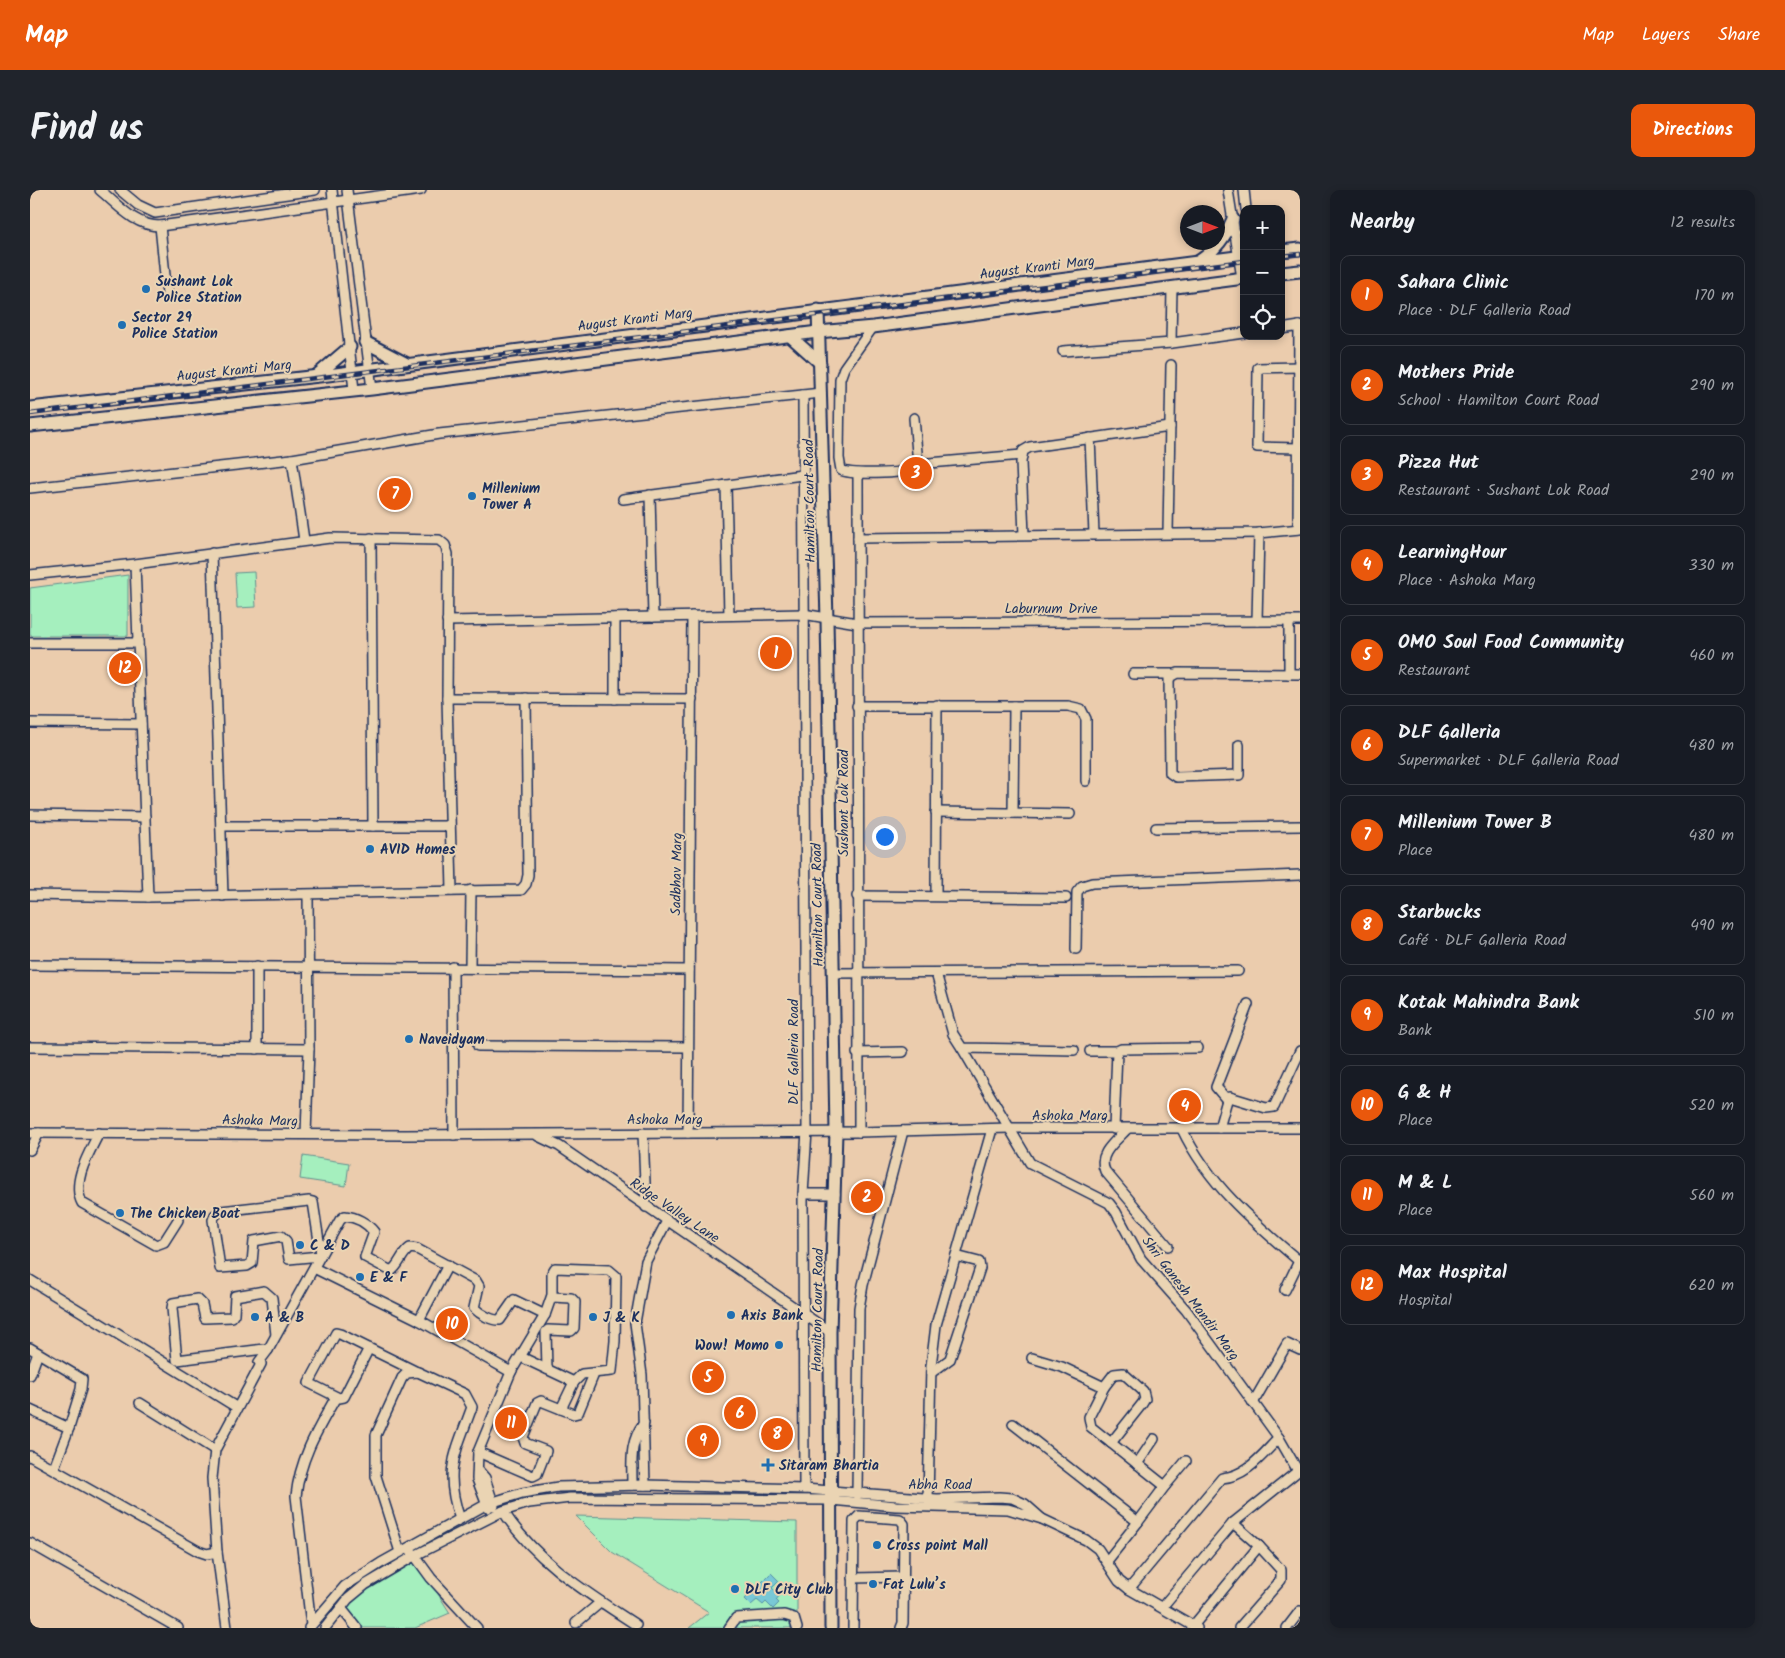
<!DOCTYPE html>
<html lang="en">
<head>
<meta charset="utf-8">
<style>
	body { margin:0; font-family:Kalam,sans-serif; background:#20242c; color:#f1f3f6 }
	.controls { position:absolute; right:15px; top:15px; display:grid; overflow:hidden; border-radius:10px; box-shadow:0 2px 8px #0003 }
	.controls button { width:45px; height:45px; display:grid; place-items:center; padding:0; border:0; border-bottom:1px solid #363941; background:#171b24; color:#f1f3f6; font:25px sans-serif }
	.compass { position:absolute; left:1150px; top:15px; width:45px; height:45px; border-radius:50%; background:#171b24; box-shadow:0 2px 8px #0003; rotate:90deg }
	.you { position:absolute; left:854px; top:646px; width:18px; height:18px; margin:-12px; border:4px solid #fff; border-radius:50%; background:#1a73e8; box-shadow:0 0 0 8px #1a73e833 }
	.badge { display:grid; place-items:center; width:32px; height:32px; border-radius:50%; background:#ea580c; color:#fff; font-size:16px; font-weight:700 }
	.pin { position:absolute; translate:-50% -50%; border:2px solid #fff; box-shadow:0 1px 5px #0006 }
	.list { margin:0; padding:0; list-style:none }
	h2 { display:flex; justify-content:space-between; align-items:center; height:65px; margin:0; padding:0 20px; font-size:21px }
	h2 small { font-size:16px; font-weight:400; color:#9ea1a6 }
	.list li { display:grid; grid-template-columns:32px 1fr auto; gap:15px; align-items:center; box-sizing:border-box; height:80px; margin:0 10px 10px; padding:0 10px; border:1px solid #363941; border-radius:10px }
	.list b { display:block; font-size:19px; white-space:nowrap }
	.list p { margin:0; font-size:16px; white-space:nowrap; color:#9ea1a6 }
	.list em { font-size:16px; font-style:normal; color:#9ea1a6 }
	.icon { flex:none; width:28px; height:28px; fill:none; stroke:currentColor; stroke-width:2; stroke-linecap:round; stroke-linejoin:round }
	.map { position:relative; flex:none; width:1270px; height:1438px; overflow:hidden; border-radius:10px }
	header { display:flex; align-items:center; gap:30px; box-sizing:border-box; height:70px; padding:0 25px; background:#ea580c; color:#fff }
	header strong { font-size:24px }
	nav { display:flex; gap:28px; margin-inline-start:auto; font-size:18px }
	.intro { display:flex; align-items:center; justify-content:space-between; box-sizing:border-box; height:120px; padding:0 30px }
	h1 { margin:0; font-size:35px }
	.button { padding:12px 22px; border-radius:10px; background:#ea580c; color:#fff; font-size:18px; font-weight:700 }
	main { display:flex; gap:30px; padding:0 30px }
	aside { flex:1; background:#171b24; border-radius:10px; box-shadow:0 2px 8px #0003 }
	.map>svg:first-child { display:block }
</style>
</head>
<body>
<header>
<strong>Map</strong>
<nav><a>Map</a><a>Layers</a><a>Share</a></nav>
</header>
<div class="intro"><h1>Find us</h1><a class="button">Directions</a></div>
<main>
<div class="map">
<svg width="1270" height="1438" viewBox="0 0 1270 1438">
	<rect width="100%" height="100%" fill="#ebccad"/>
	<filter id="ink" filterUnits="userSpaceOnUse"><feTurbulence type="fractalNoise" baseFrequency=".02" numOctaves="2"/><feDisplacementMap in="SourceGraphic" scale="10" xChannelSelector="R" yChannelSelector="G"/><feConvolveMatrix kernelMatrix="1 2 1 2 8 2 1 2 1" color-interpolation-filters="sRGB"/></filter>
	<g filter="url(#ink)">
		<!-- green -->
		<g fill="#a5efbe" stroke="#608f8e">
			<polygon points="224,382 226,417 207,418 205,383"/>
			<polygon points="98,385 98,446 0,446 0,398"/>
			<polygon points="273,966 319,973 316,996 270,989"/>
			<polygon points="546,1326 767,1332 767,1438 659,1438 679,1422 582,1362"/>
			<polygon points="384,1366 420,1423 385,1438 330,1438 311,1418"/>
		</g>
		<!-- water -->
		<g fill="#79c8d6" stroke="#538ba6">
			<circle cx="710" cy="1223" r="7"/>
			<polygon points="741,1383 749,1391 742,1398 750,1405 746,1410 749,1413 743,1419 736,1412 733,1415 727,1410 721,1415 715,1409"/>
		</g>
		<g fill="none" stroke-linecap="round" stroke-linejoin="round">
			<!-- minor casing -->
			<g stroke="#1b2f5e" stroke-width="12">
				<g id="minor">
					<path d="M70,0C88,15 105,36 130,36L391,0"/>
					<polyline points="90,0 108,15 125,23 285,0"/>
					<polyline points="302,0 324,200"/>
					<polyline points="317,0 342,199"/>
					<polyline points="1198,0 1212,88"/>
					<polyline points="1214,0 1216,19"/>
					<polyline points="130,36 137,105"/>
					<path d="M843,137L814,178L810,189L809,268L811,280C820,285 872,284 882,279C884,278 886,276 888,274L992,265"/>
					<polyline points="1251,139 1270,136"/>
					<polyline points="1141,153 1142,97"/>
					<polyline points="1033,161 1142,153 1214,143"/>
					<polyline points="773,205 777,941 773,1004 774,1299"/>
					<polyline points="884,228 888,274"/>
					<polyline points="1060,248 1064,344"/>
					<polyline points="1269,258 1227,257 1228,178 1270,177"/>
					<polyline points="262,269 274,350"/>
					<polyline points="828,284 829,942"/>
					<polyline points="696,295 699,425"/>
					<polyline points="0,298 262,269 409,244 791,203"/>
					<polyline points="620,305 623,427"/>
					<polyline points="593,309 772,285"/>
					<polyline points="1268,339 1269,136"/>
					<polyline points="1138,343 1141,175"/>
					<polyline points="994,345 991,272 993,261 1000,257 1140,237"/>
					<polyline points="341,348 343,636"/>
					<polyline points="828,348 1229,343 1270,339"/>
					<polyline points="182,363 193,706"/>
					<polyline points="105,374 118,707"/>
					<polyline points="0,385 105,374 300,348 409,350 415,355 418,364 417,508 422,701"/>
					<polyline points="585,428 585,509"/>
					<polyline points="417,431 773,424 827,433 1270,431"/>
					<polyline points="1227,431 1229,343"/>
					<polyline points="1259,431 1259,484"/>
					<polyline points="0,453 108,453"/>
					<polyline points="1103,484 1143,484"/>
					<polyline points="417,508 662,509"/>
					<polyline points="827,516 1038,516 1051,519 1056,529 1056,591"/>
					<polyline points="0,533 111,534"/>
					<polyline points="1209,555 1209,585 1146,587 1140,583 1139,488 1148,483 1270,484"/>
					<polyline points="906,622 1040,624"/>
					<polyline points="983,623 984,516"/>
					<polyline points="0,625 115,627"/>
					<polyline points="191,636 420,636"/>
					<polyline points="1126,638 1270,636"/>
					<polyline points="0,705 118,707 491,700 496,694 498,685 496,508"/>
					<polyline points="827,706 1036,708"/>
					<polyline points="906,706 907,515"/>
					<polyline points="1046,759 1047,702 1052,696 1062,693 1270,685"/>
					<polyline points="0,775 659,780"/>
					<polyline points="423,777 424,945"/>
					<polyline points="440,777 441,700"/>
					<polyline points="803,783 1208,781"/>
					<polyline points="906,783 923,844 932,858 1044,860"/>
					<polyline points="448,856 658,857"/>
					<polyline points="0,857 279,859"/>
					<polyline points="932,858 1000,973 1079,1013 1086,1022 1111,1069 1156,1120 1249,1248 1268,1281 1203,1333 1132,1417"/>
					<polyline points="227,859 227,776"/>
					<polyline points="1060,861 1087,861"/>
					<polyline points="827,863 873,862"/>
					<polyline points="1197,910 1186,897 1218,814"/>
					<polyline points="1189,938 1197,910 1200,907 1236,918 1244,917 1270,861"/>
					<polyline points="1084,939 1087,861 1091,859 1168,858"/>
					<path d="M1097,939C1086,951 1067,964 1075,981L1138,1056"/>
					<path d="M1152,939C1178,994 1223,1032 1269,1071"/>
					<polyline points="0,943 375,945 829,942 980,938 1270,938"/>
					<path d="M69,943C59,963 41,992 52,1013L126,1055L134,1052L148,1030"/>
					<polyline points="613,943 616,1017"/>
					<polyline points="658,943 662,426"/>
					<polyline points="276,944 279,859 278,705"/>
					<polyline points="508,946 529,956 800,1142"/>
					<polyline points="0,960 9,943"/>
					<polyline points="773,1004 805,1004"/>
					<polyline points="290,1066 259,1069 256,1051 251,1046 224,1051 222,1073 217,1076 190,1078 183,1030 185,1025 191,1021 279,1011 283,1012 291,1064"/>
					<polyline points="284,1078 389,1130 481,1182 448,1262 447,1289 458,1318"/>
					<polyline points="0,1090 206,1217"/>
					<polyline points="1255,1100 1270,1069"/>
					<polyline points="515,1125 522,1105 522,1083 525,1078 579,1080 586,1086 585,1151 582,1181 552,1184 544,1192"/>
					<polyline points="389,1130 418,1075"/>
					<polyline points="0,1158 52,1189 51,1199 39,1238"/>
					<polyline points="339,1158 314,1207 309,1208 279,1193 306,1143 310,1144 387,1182"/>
					<polyline points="238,1160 234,1159 147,1170 142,1118 143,1113 167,1109 172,1114 175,1128 202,1127 204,1124 205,1106 234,1101 242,1108 246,1145"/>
					<polyline points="1002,1168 1032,1177 1074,1197 1084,1184 1093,1183 1113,1201 1115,1209 1112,1214 1081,1253"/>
					<polyline points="517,1179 516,1142 518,1140 541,1141 544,1138 545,1112 541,1108 522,1107"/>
					<polyline points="901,1183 920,1169 950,1078 949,1072 926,1066"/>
					<polyline points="0,1185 8,1163"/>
					<polyline points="1074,1197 1059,1227 1061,1237 1135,1296 1108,1332"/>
					<polyline points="110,1213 185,1260"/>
					<polyline points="1223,1213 1257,1154 1270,1160"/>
					<polyline points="531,1219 544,1224 548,1223 564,1184"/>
					<polyline points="0,1220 39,1238 24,1278"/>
					<polyline points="983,1234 1108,1332 1077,1371"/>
					<polyline points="448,1262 503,1286 507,1284 516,1261 495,1253 493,1247 507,1213 511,1211 531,1219 544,1192 491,1167"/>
					<polyline points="0,1266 168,1361 177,1364 187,1362"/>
					<polyline points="1107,1274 1124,1249"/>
					<polyline points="448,1280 455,1288 464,1316"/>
					<path d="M602,1295C602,1272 599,1252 614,1233"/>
					<polyline points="615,1295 612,1185 605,1133 616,1071 637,1031"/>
					<polyline points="1135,1296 1156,1271"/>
					<polyline points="827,1305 829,1118 833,1095 873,941"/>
					<polyline points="898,1309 901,1176 906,1135 962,939"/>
					<path d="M473,1321C506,1372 556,1402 606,1435"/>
					<polyline points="0,1353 148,1438"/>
					<path d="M370,1362L346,1286V1245L372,1188L377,1183L388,1182L435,1204L442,1217C426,1262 413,1280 430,1329"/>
					<polyline points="382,1362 401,1388 447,1438"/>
					<polyline points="823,1388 873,1387"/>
					<path d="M1099,1399L1192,1288C1217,1286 1232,1265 1249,1248"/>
					<polyline points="311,1418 327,1438"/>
					<polyline points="546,1433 571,1412"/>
					<path d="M281,1435L266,1306C270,1268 288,1239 306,1207"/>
					<polyline points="1163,1436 1229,1356 1203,1333"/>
					<path d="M197,1438L187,1362L182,1288L185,1260L231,1174L229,1172L238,1160L310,1030L315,1026C326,1027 337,1033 344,1042L335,1067L361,1081C370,1075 371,1064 380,1058L387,1059L446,1091L449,1096L444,1118C450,1124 462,1131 470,1130L484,1110L515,1125L481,1182"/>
					<polyline points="279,1438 315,1396 351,1373 457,1314 492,1303 528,1297 615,1295 774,1299 907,1309 969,1307 982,1308 995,1314 1012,1329"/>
					<polyline points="295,1438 318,1409 335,1395 384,1366 473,1321 499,1313 540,1308 801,1310 866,1316 978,1319 1012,1329 1056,1350 1068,1359 1089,1391 1099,1399 1167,1438"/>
					<polyline points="699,1438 706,1428 754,1425 764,1428 767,1438"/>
					<polyline points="823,1438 824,1331 829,1326 870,1329 874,1334 873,1433 871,1438"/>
					<polyline points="1209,1438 1251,1390 1251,1380 1229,1356"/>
					<polyline points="1257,1438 1270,1421"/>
				</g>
			</g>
			<!-- major casing -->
			<g stroke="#1b2f5e" stroke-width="15">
				<g id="major">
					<polyline points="1251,61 1270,59"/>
					<path d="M1169,71C1186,60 1195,47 1203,29"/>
					<polyline points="1251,83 1270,81"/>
					<polyline points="788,120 797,429 806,942 800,1142 801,1438"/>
					<polyline points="760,146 790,173"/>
					<polyline points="335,152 377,174"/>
					<polyline points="286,186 320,157"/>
					<polyline points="0,218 298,185 1214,66"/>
					<polyline points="0,236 342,199 788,142 843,137 1214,88"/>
				</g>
			</g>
			<!-- minor -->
			<use href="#minor" stroke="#ead4b3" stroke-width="9"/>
			<!-- major -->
			<use href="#major" stroke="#ead4b3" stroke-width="11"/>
			<!-- rail casing -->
			<g stroke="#1b2f5e" stroke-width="4.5">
				<g id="rail">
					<polyline points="1251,66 1270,64"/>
					<polyline points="0,224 1214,71"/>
				</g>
			</g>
			<!-- rail -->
			<use href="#rail" stroke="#ead4b3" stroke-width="2.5" stroke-dasharray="8" stroke-linecap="butt"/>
		</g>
	</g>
	<!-- markers -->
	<g fill="#1f6fb2" stroke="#ead4b3" stroke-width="2">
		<circle cx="116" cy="99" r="5"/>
		<circle cx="92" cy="135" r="5"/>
		<circle cx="442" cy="306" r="5"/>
		<circle cx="340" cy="659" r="5"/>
		<circle cx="379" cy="849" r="5"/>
		<circle cx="90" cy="1023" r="5"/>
		<circle cx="270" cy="1055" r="5"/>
		<circle cx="330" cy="1087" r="5"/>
		<circle cx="701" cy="1125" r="5"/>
		<circle cx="225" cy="1127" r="5"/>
		<circle cx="563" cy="1127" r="5"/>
		<circle cx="749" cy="1155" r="5"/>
		<path d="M735.5 1267.5h5v5h5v5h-5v5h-5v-5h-5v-5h5z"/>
		<circle cx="847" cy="1355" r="5"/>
		<circle cx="843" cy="1394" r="5"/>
		<circle cx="705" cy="1399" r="5"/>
	</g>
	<g text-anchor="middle" stroke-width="4" stroke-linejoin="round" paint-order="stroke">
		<!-- street labels -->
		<g font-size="14" fill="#1b2f5e" stroke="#ead4b3">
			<text transform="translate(1007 77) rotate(-7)" y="5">August Kranti Marg</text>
			<text transform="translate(605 129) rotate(-7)" y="5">August Kranti Marg</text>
			<text transform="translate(204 180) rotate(-6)" y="5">August Kranti Marg</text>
			<text transform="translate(779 311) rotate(-91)" y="5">Hamilton Court Road</text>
			<text x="1021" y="423">Laburnum Drive</text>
			<text transform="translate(813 613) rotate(-90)" y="5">Sushant Lok Road</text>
			<text transform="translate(646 684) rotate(-89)" y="5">Sadbhav Marg</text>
			<text transform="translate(787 715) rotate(-91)" y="5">Hamilton Court Road</text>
			<text transform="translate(763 862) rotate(-90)" y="5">DLF Galleria Road</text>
			<text x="1040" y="930">Ashoka Marg</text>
			<text x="635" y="934">Ashoka Marg</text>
			<text transform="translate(230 930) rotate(1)" y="5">Ashoka Marg</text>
			<text transform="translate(645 1020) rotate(34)" y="5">Ridge Valley Lane</text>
			<text transform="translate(1161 1108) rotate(53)" y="5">Shri Ganesh Mandir Marg</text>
			<text transform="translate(787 1120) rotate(-89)" y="5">Hamilton Court Road</text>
			<text x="910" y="1299">Abha Road</text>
		</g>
		<!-- poi labels -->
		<g font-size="14" font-weight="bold" fill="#1b2f5e" stroke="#ead4b3" text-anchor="start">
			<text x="126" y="96">Sushant Lok<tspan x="126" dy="16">Police Station</tspan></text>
			<text x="102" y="132">Sector 29<tspan x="102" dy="16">Police Station</tspan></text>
			<text x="452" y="303">Millenium<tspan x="452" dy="16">Tower A</tspan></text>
			<text x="350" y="664">AVID Homes</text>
			<text x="389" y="854">Naveidyam</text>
			<text x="100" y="1028">The Chicken Boat</text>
			<text x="280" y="1060">C &amp; D</text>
			<text x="340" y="1092">E &amp; F</text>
			<text x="711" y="1130">Axis Bank</text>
			<text x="235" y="1132">A &amp; B</text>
			<text x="573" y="1132">J &amp; K</text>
			<text x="739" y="1160" text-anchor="end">Wow! Momo</text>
			<text x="749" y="1280">Sitaram Bhartia</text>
			<text x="857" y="1360">Cross point Mall</text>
			<text x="853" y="1399">Fat Lulu’s</text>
			<text x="715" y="1404">DLF City Club</text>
		</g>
	</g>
</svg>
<div class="controls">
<button>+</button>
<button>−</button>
<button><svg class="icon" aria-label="locate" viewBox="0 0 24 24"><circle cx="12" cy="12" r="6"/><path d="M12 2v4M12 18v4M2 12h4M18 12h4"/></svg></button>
</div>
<svg class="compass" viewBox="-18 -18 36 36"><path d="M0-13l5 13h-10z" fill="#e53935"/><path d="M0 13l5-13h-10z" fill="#9ea1a6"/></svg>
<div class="you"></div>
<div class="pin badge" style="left:746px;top:463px">1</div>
<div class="pin badge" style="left:837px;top:1007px">2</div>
<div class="pin badge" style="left:886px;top:283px">3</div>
<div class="pin badge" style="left:1155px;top:916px">4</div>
<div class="pin badge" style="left:678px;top:1187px">5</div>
<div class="pin badge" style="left:710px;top:1223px">6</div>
<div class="pin badge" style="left:365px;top:304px">7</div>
<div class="pin badge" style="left:747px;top:1244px">8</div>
<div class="pin badge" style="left:673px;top:1251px">9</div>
<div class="pin badge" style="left:422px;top:1134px">10</div>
<div class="pin badge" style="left:481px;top:1233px">11</div>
<div class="pin badge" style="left:95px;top:478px">12</div>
</div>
<aside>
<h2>Nearby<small>12 results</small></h2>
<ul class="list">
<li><span class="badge">1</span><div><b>Sahara Clinic</b><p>Place · DLF Galleria Road</p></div><em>170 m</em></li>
<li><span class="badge">2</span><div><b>Mothers Pride</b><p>School · Hamilton Court Road</p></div><em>290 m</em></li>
<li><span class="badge">3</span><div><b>Pizza Hut</b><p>Restaurant · Sushant Lok Road</p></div><em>290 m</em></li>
<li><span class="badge">4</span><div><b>LearningHour</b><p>Place · Ashoka Marg</p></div><em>330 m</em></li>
<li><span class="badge">5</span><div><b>OMO Soul Food Community</b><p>Restaurant</p></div><em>460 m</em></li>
<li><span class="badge">6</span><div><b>DLF Galleria</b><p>Supermarket · DLF Galleria Road</p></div><em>480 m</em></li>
<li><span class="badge">7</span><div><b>Millenium Tower B</b><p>Place</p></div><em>480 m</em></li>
<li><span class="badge">8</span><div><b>Starbucks</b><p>Café · DLF Galleria Road</p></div><em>490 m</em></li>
<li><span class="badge">9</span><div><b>Kotak Mahindra Bank</b><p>Bank</p></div><em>510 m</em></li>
<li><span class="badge">10</span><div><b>G &amp; H</b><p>Place</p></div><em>520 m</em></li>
<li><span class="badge">11</span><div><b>M &amp; L</b><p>Place</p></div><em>560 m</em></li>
<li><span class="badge">12</span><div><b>Max Hospital</b><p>Hospital</p></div><em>620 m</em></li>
</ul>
</aside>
</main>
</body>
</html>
